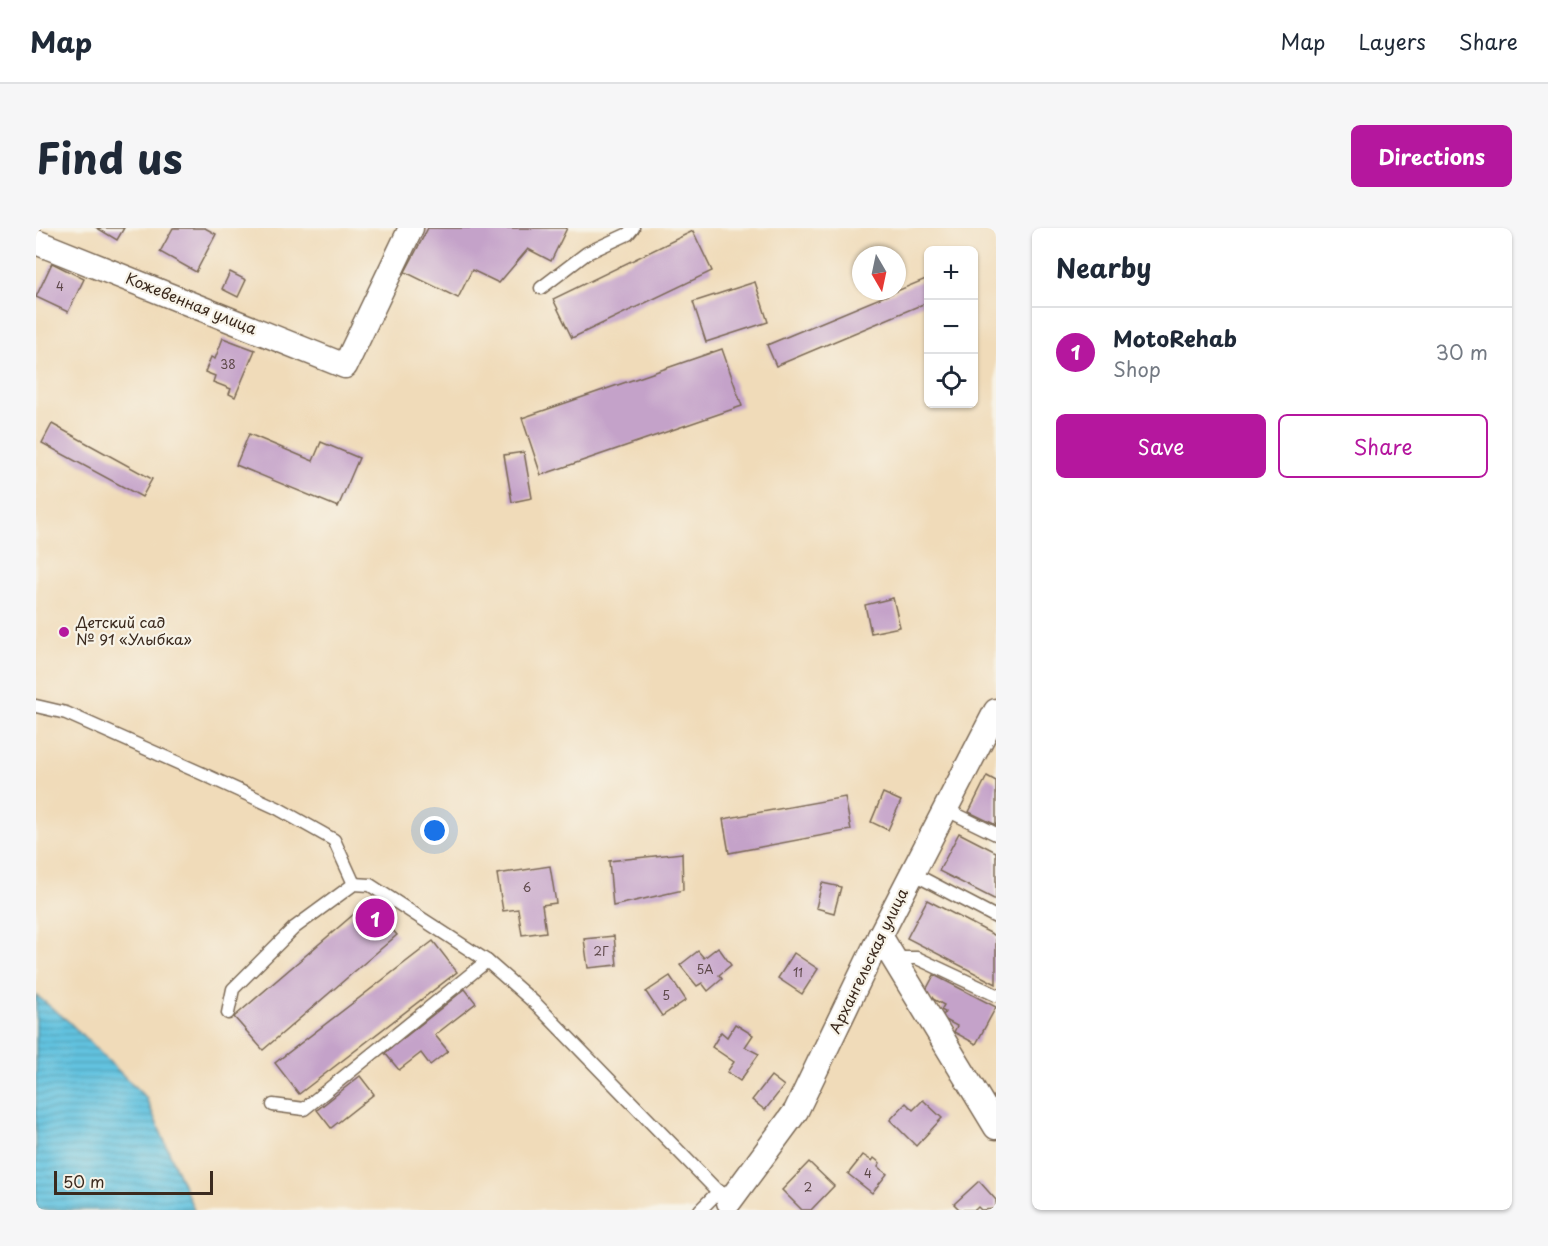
<!DOCTYPE html>
<html lang="en">
<head>
<meta charset="utf-8">
<style>
	body { margin:0; font-family:"Playpen Sans",sans-serif; background:#f6f6f7; color:#1f2937 }
	.controls { position:absolute; right:18px; top:18px; display:grid; overflow:hidden; border-radius:9px; box-shadow:0 2px 4px #0004 }
	.controls button { width:54px; height:54px; display:grid; place-items:center; padding:0; border:0; border-bottom:2px solid #e0e1e3; background:#fff; color:#1f2937; font:30px sans-serif }
	.compass { position:absolute; left:816px; top:18px; width:54px; height:54px; border-radius:50%; background:#fff; box-shadow:0 2px 4px #0004; rotate:171deg }
	.scale { position:absolute; left:18px; bottom:15px; width:159px; box-sizing:border-box; padding-left:6px; border:3px solid #3b2a1e; border-top:0; font-size:16px; line-height:21px; white-space:nowrap; color:#3b2a1e; -webkit-text-stroke:4px #f7f3e8; paint-order:stroke }
	.you { position:absolute; left:399px; top:603px; width:21px; height:21px; margin:-15px; border:4px solid #fff; border-radius:50%; background:#1a73e8; box-shadow:0 0 0 9px #1a73e833 }
	.badge { display:grid; place-items:center; width:39px; height:39px; border-radius:50%; background:#b5179e; color:#fff; font-size:20px; font-weight:700 }
	.pin { position:absolute; translate:-50% -50%; border:3px solid #fff; box-shadow:0 2px 6px #0006 }
	.list { margin:0; padding:0; list-style:none }
	h2 { display:flex; justify-content:space-between; align-items:center; height:78px; margin:0; padding:0 24px; font-size:26px }
	h2 small { font-size:20px; font-weight:400; color:#747a83 }
	.list li { display:grid; grid-template-columns:39px 1fr auto; gap:18px; align-items:center; box-sizing:border-box; height:90px; padding:0 24px; border-top:2px solid #e0e1e3 }
	.list b { display:block; font-size:22px; white-space:nowrap }
	.list p { margin:0; font-size:20px; white-space:nowrap; color:#747a83 }
	.list em { font-size:20px; font-style:normal; color:#747a83 }
	.actions { display:flex; gap:12px; padding:18px 24px }
	.actions a { flex:1; padding:14px 0; border:2px solid #b5179e; border-radius:9px; text-align:center; font-size:21px; color:#b5179e }
	.actions .main { background:#b5179e; color:#fff }
	.icon { flex:none; width:33px; height:33px; fill:none; stroke:currentColor; stroke-width:2; stroke-linecap:round; stroke-linejoin:round }
	.map { position:relative; flex:none; width:960px; height:982px; overflow:hidden; border-radius:9px }
	header { display:flex; align-items:center; gap:36px; box-sizing:border-box; height:84px; padding:0 30px; background:#fff; border-bottom:2px solid #e0e1e3 }
	header strong { font-size:28px }
	nav { display:flex; gap:33px; margin-inline-start:auto; font-size:21px }
	.intro { display:flex; align-items:center; justify-content:space-between; box-sizing:border-box; height:144px; padding:0 36px }
	h1 { margin:0; font-size:42px }
	.button { padding:15px 27px; border-radius:9px; background:#b5179e; color:#fff; font-size:21px; font-weight:700 }
	main { display:flex; gap:36px; padding:0 36px }
	aside { flex:1; background:#fff; border-radius:9px; box-shadow:0 2px 4px #0004 }
	.map>svg:first-child { display:block }
</style>
</head>
<body>
<header>
<strong>Map</strong>
<nav><a>Map</a><a>Layers</a><a>Share</a></nav>
</header>
<div class="intro"><h1>Find us</h1><a class="button">Directions</a></div>
<main>
<div class="map">
<svg width="960" height="982" viewBox="0 0 960 982">
	<defs>
		<pattern id="water-rules" width="6" height="5" patternUnits="userSpaceOnUse" patternTransform="scale(1.5)"><rect width="6" height="5" fill="#62c3e0"/><path d="M0 2.5h6" fill="none" stroke="#529fb5"/></pattern>
	</defs>
	<rect width="100%" height="100%" fill="#f7f3e8"/>
	<filter id="ink" filterUnits="userSpaceOnUse"><feTurbulence type="fractalNoise" baseFrequency=".0167" numOctaves="2"/><feDisplacementMap in="SourceGraphic" scale="12" xChannelSelector="R" yChannelSelector="G"/><feConvolveMatrix kernelMatrix="1 2 1 2 8 2 1 2 1" color-interpolation-filters="sRGB"/></filter>
	<filter id="wash" filterUnits="userSpaceOnUse"><feTurbulence type="fractalNoise" baseFrequency=".008" numOctaves="4" result="noise"/><feDisplacementMap in="SourceGraphic" scale="24" xChannelSelector="R" yChannelSelector="G"/><feGaussianBlur stdDeviation="1.35" result="paint"/><feColorMatrix in="noise" values="0 0 0 0 0 0 0 0 0 0 0 0 0 0 0 0 0 1.4 0 .05"/><feComposite in="paint" operator="in"/></filter>
	<g filter="url(#wash)">
		<rect width="100%" height="100%" fill="#f0dbb9"/>
		<!-- water -->
		<polygon fill="url(#water-rules)" stroke="#4e767f" stroke-width="1.5" points="0,767 32,793 110,870 158,982 0,982"/>
		<g id="blocks">
			<!-- building -->
			<g fill="#c4a2c9">
				<polygon points="61,0 88,0 81,12"/>
				<polygon points="137,0 169,0 180,6 160,44 124,24"/>
				<polygon points="392,0 531,0 515,33 492,21 463,55 436,42 422,70 369,44"/>
				<polygon points="657,3 676,43 536,110 517,71"/>
				<polygon points="16,35 48,51 32,84 0,69"/>
				<polygon points="194,44 210,52 202,69 186,61"/>
				<polygon points="892,50 892,74 740,138 731,117"/>
				<polygon points="719,54 732,94 670,114 657,74"/>
				<polygon points="187,110 219,122 199,169 193,166 195,161 177,154 179,148 169,144 175,129 179,131"/>
				<polygon points="686,121 706,178 505,247 486,190"/>
				<polygon points="16,196 116,251 106,269 6,215"/>
				<polygon points="213,206 277,233 285,214 323,230 302,279 200,237"/>
				<polygon points="488,224 496,270 476,274 468,227"/>
				<polygon points="857,370 864,399 835,405 829,377"/>
				<polygon points="951,548 960,553 960,597 933,584"/>
				<polygon points="847,565 865,573 852,602 835,594"/>
				<polygon points="809,569 815,602 693,625 687,591"/>
				<polygon points="923,605 960,624 960,672 903,643"/>
				<polygon points="646,625 647,662 577,678 573,633"/>
				<polygon points="514,638 520,675 506,677 510,704 486,707 482,681 467,683 461,646"/>
				<polygon points="786,655 805,659 798,685 780,680"/>
				<polygon points="891,672 960,708 960,756 871,710"/>
				<polygon points="332,674 361,707 227,822 198,789"/>
				<polygon points="578,708 581,737 552,740 548,711"/>
				<polygon points="397,713 421,744 263,866 239,835"/>
				<polygon points="682,719 695,737 683,747 686,751 672,763 666,755 661,758 644,737 662,723 668,730"/>
				<polygon points="758,725 782,741 766,766 742,750"/>
				<polygon points="898,747 960,779 940,816 918,804 921,798 906,790 909,784 905,782 908,777 888,766"/>
				<polygon points="634,748 650,772 626,788 610,764"/>
				<polygon points="429,761 440,775 399,807 412,823 394,837 385,825 363,842 349,825"/>
				<polygon points="699,796 717,807 709,819 723,826 704,853 691,844 698,834 676,819 685,804 691,809"/>
				<polygon points="324,848 338,866 295,900 281,882"/>
				<polygon points="735,848 748,858 729,882 716,872"/>
				<polygon points="887,872 906,890 880,918 854,892 870,875 877,882"/>
				<polygon points="827,927 836,933 838,930 844,935 842,939 851,946 836,965 812,946"/>
				<polygon points="773,934 798,958 775,982 766,982 746,962"/>
				<polygon points="943,953 960,972 960,981 945,982 942,979 939,982 924,982 918,976"/>
			</g>
		</g>
	</g>
	<g filter="url(#ink)">
		<use href="#blocks" fill-opacity="0" stroke="#7a6854" stroke-width="1.5"/>
		<g fill="none" stroke-linecap="round" stroke-linejoin="round">
			<!-- lane casing -->
			<g stroke="#7a6854" stroke-width="15">
				<g id="lane">
					<polyline points="505,60 551,25 592,6 597,0"/>
					<polyline points="0,478 30,485 167,546 241,580 298,612 318,656"/>
					<polyline points="909,581 960,606"/>
					<polyline points="876,645 960,689"/>
					<polyline points="857,730 881,730 960,767"/>
					<polyline points="192,785 197,761 258,700 318,656 334,657 451,733 500,776 694,976"/>
					<polyline points="237,877 268,881 451,733"/>
					<polyline points="664,982 683,963"/>
				</g>
			</g>
			<!-- street casing -->
			<g stroke="#7a6854" stroke-width="27">
				<g id="street">
					<polyline points="0,14 309,138 375,0"/>
					<polyline points="844,708 960,899"/>
					<polyline points="693,974 760,883 844,708 960,483"/>
				</g>
			</g>
			<!-- lane -->
			<use href="#lane" stroke="#fff" stroke-width="12"/>
			<!-- street -->
			<use href="#street" stroke="#fff" stroke-width="24"/>
		</g>
	</g>
	<!-- markers -->
	<circle fill="#b5179e" stroke="#f7f3e8" stroke-width="2" cx="28" cy="404" r="6"/>
	<g text-anchor="middle" stroke-width="4.5" stroke-linejoin="round" paint-order="stroke">
		<!-- number labels -->
		<g font-size="12" fill="#5d4849">
			<text x="24" y="63">4</text>
			<text x="192" y="141">38</text>
			<text x="491" y="664">6</text>
			<text x="565" y="728">2Г</text>
			<text x="669" y="746">5А</text>
			<text x="762" y="749">11</text>
			<text x="630" y="772">5</text>
			<text x="832" y="950">4</text>
			<text x="772" y="964">2</text>
		</g>
		<!-- street labels -->
		<g font-size="15" fill="#3b2a1e" stroke="#f7f3e8">
			<text transform="translate(155 76) rotate(22)" y="5">Кожевенная улица</text>
			<text transform="translate(833 733) rotate(-64)" y="5">Архангельская улица</text>
		</g>
		<!-- poi labels -->
		<g font-size="15" fill="#3b2a1e" stroke="#f7f3e8" text-anchor="start">
			<text x="40" y="400">Детский сад<tspan x="40" dy="17">№ 91 «Улыбка»</tspan></text>
		</g>
	</g>
</svg>
<div class="controls">
<button>+</button>
<button>−</button>
<button><svg class="icon" aria-label="locate" viewBox="0 0 24 24"><circle cx="12" cy="12" r="6"/><path d="M12 2v4M12 18v4M2 12h4M18 12h4"/></svg></button>
</div>
<svg class="compass" viewBox="-18 -18 36 36"><path d="M0-13l5 13h-10z" fill="#e53935"/><path d="M0 13l5-13h-10z" fill="#747a83"/></svg>
<div class="scale">50 m</div>
<div class="you"></div>
<div class="pin badge" style="left:339px;top:690px">1</div>
</div>
<aside>
<h2>Nearby<small></small></h2>
<ul class="list">
<li><span class="badge">1</span><div><b>MotoRehab</b><p>Shop</p></div><em>30 m</em></li>
</ul>
<div class="actions"><a class="main">Save</a><a>Share</a></div>
</aside>
</main>
</body>
</html>
